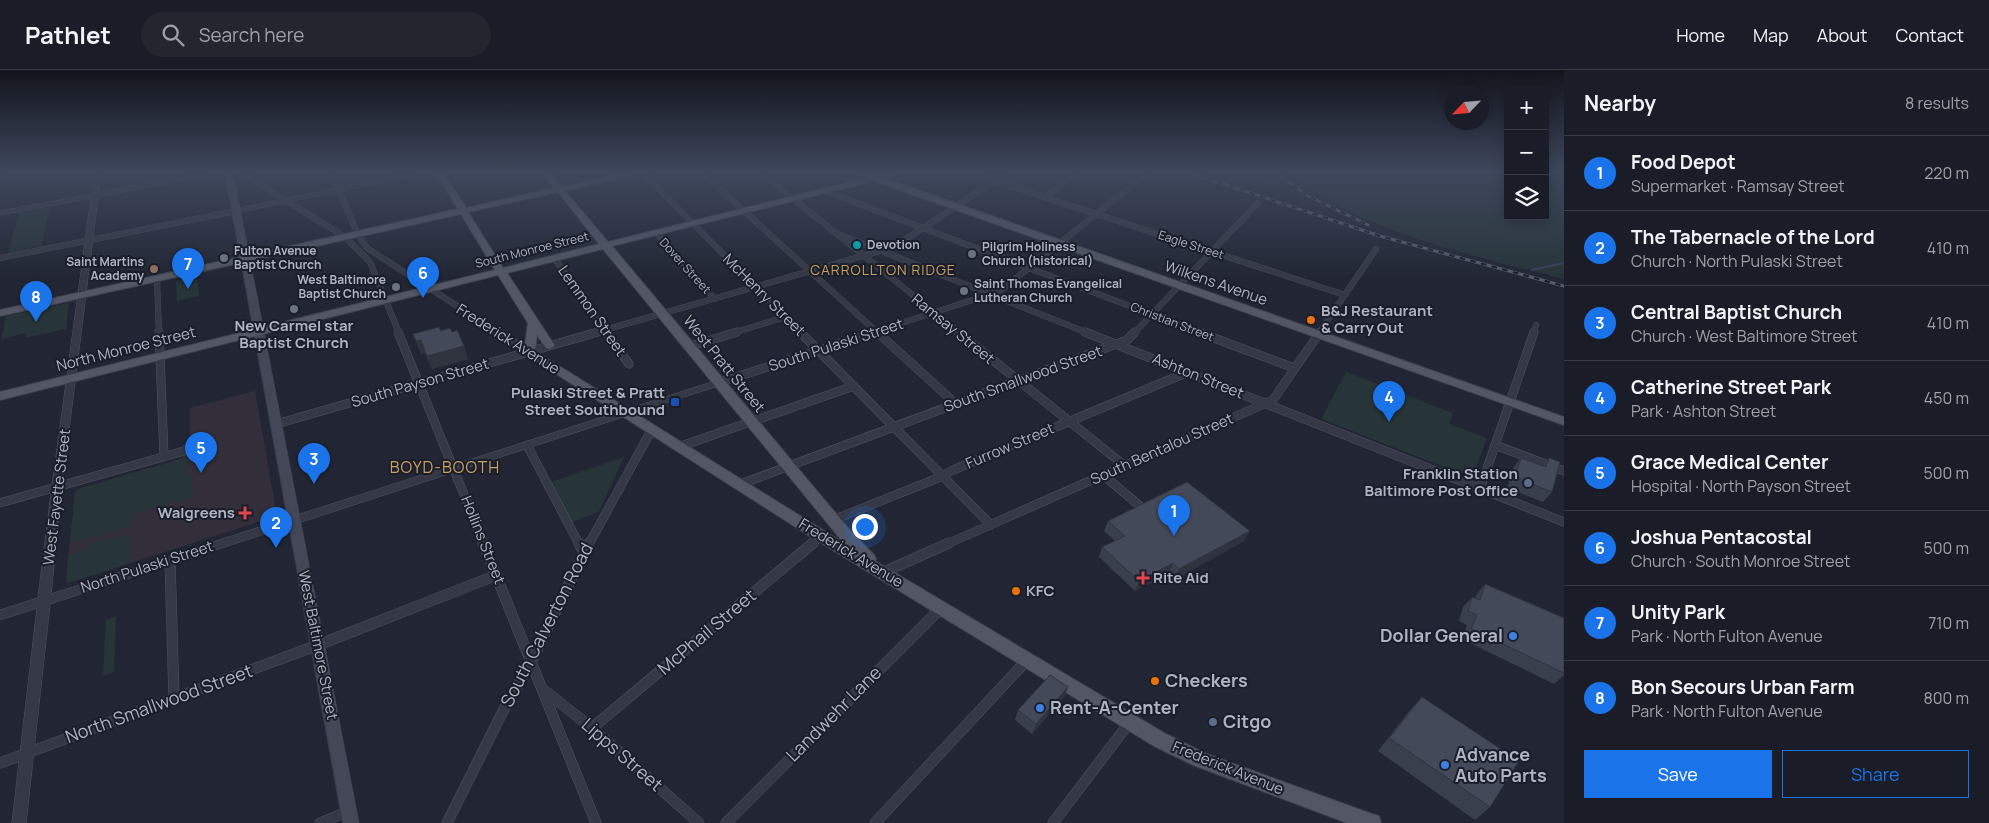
<!DOCTYPE html>
<html lang="en">
<head>
<meta charset="utf-8">
<style>
	body { margin:0; font-family:Manrope,sans-serif; background:#23252f; color:#f1f3f6 }
	.controls { position:absolute; right:15px; top:15px; display:grid; overflow:hidden; border-radius:0px; box-shadow:0 2px 12px #0003 }
	.controls button { width:45px; height:45px; display:grid; place-items:center; padding:0; border:0; border-bottom:1px solid #383a44; background:#1a1c27; color:#f1f3f6; font:25px sans-serif }
	.compass { position:absolute; left:1444px; top:15px; width:45px; height:45px; border-radius:50%; background:#1a1c27; box-shadow:0 2px 12px #0003; rotate:244deg }
	.you { position:absolute; left:864px; top:456px; width:18px; height:18px; margin:-12px; border:4px solid #fff; border-radius:50%; background:#1a73e8; box-shadow:0 0 0 8px #1a73e833 }
	.badge { display:grid; place-items:center; width:32px; height:32px; border-radius:50%; background:#1a73e8; color:#fff; font-size:16px; font-weight:700 }
	.pin { position:absolute; translate:-50% -41px; filter:drop-shadow(0 1px 2px #0008) }
	.pin::after { content:''; position:absolute; top:26px; width:18px; height:15px; background:inherit; clip-path:polygon(0 0,100% 0,50% 100%) }
	.list { margin:0; padding:0; list-style:none }
	h2 { display:flex; justify-content:space-between; align-items:center; height:65px; margin:0; padding:0 20px; font-size:21px }
	h2 small { font-size:16px; font-weight:400; color:#9fa1a7 }
	.list li { display:grid; grid-template-columns:32px 1fr auto; gap:15px; align-items:center; box-sizing:border-box; height:75px; padding:0 20px; border-top:1px solid #383a44 }
	.list b { display:block; font-size:19px; white-space:nowrap }
	.list p { margin:0; font-size:16px; white-space:nowrap; color:#9fa1a7 }
	.list em { font-size:16px; font-style:normal; color:#9fa1a7 }
	.actions { display:flex; gap:10px; padding:15px 20px }
	.actions a { flex:1; padding:11px 0; border:1px solid #1a73e8; border-radius:0px; text-align:center; font-size:18px; color:#1a73e8 }
	.actions .main { background:#1a73e8; color:#fff }
	.icon { flex:none; width:28px; height:28px; fill:none; stroke:currentColor; stroke-width:2; stroke-linecap:round; stroke-linejoin:round }
	.map { position:relative; flex:none; width:1564px; height:753px; overflow:hidden }
	header { display:flex; align-items:center; gap:30px; box-sizing:border-box; height:70px; padding:0 25px; background:#1a1c27; border-bottom:1px solid #383a44 }
	header strong { font-size:24px }
	nav { display:flex; gap:28px; margin-inline-start:auto; font-size:18px }
	.search { width:350px; height:45px; background:#23252f; display:flex; align-items:center; gap:12px; box-sizing:border-box; padding:0 18px; border-radius:28px; color:#9fa1a7; font-size:19px }
	main { display:flex }
	aside { flex:1; background:#1a1c27 }
	.map>svg:first-child { display:block }
</style>
</head>
<body>
<header>
<strong>Pathlet</strong>
<div class="search"><svg class="icon" aria-label="search" viewBox="0 0 24 24"><circle cx="10" cy="10" r="6"/><path d="M15 15l6 6"/></svg>Search here</div>
<nav><a>Home</a><a>Map</a><a>About</a><a>Contact</a></nav>
</header>
<main>
<div class="map">
<svg width="1564" height="753" viewBox="0 0 1564 753">
	<rect width="100%" height="100%" fill="#222634"/>
	<!-- medical -->
	<polygon fill="#322f3a" points="255,321 277,446 68,513 66,511 75,422 81,418 183,388 183,375 190,373 190,338"/>
	<!-- green -->
	<g fill="#273438">
		<polygon points="1235,102 1269,102 1282,112 1270,113"/>
		<path d="M1287,102H1508V146H1545V102H1564V209C1472,185 1362,163 1287,102Z"/>
		<polygon points="50,137 41,176 8,183 19,142"/>
		<polygon points="197,206 199,226 177,231 176,211"/>
		<polygon points="69,233 66,259 25,268 26,263 1,269 6,246"/>
		<polygon points="1346,302 1453,343 1449,354 1487,368 1474,402 1459,403 1324,350 1322,347"/>
		<polygon points="624,387 599,442 572,452 551,412"/>
		<polygon points="186,388 186,405 192,404 193,427 133,444 132,453 123,459 70,473 75,422 81,418"/>
		<polygon points="126,464 131,465 129,489 131,493 68,513 66,511 68,486 85,480 90,474"/>
		<polygon points="116,546 114,602 103,606 106,550"/>
	</g>
	<g fill="none" stroke-linecap="round" stroke-linejoin="round">
		<!-- stream -->
		<polyline stroke="#39415c" stroke-width="2" points="1532,200 1564,193"/>
		<!-- minor-far2 casing -->
		<g stroke="#4f5360" stroke-width="6">
			<g id="minor-far2">
				<polyline points="168,102 168,112"/>
				<polyline points="240,102 345,167 370,192 399,263"/>
				<polyline points="331,102 358,165 367,178 499,263"/>
				<polyline points="642,102 801,263"/>
				<polyline points="701,102 878,263"/>
				<polyline points="760,102 960,263"/>
				<polyline points="981,102 995,111 1345,225"/>
				<polyline points="0,103 6,102"/>
				<polyline points="825,121 1201,263"/>
				<polyline points="1045,127 1079,102"/>
				<polyline points="831,161 1088,263"/>
				<polyline points="656,163 715,229"/>
				<polyline points="0,188 236,141"/>
				<polyline points="554,188 607,263"/>
				<polyline points="157,209 159,263"/>
				<polyline points="594,263 894,177 1008,102"/>
				<polyline points="733,263 785,247"/>
				<polyline points="871,263 1000,221 1145,105"/>
				<polyline points="1134,263 1258,133"/>
				<polyline points="1319,263 1376,179"/>
				<polyline points="1533,263 1536,255"/>
			</g>
		</g>
		<!-- minor-far1 casing -->
		<g stroke="#4f5360" stroke-width="9">
			<g id="minor-far1">
				<polyline points="159,262 164,386"/>
				<polyline points="398,262 484,474"/>
				<polyline points="497,262 529,282"/>
				<polyline points="606,262 629,294"/>
				<polyline points="800,262 991,455"/>
				<polyline points="877,262 956,334"/>
				<polyline points="958,262 1125,396"/>
				<polyline points="1085,262 1564,452"/>
				<polyline points="1198,262 1294,298"/>
				<polyline points="688,277 737,262"/>
				<polyline points="718,313 875,262"/>
				<polyline points="276,354 598,262"/>
				<polyline points="527,375 579,474"/>
				<polyline points="1495,375 1564,401"/>
				<polyline points="681,376 854,316"/>
				<polyline points="1103,405 1140,436"/>
				<polyline points="741,414 1127,270 1135,262"/>
				<polyline points="1480,419 1534,262"/>
				<polyline points="0,433 184,381"/>
				<polyline points="833,450 943,406 953,400 1188,302"/>
				<polyline points="589,474 652,359"/>
				<polyline points="811,474 821,466"/>
				<polyline points="947,474 1273,330 1320,262"/>
			</g>
		</g>
		<!-- minor casing -->
		<g stroke="#4f5360" stroke-width="11">
			<g id="minor">
				<polyline points="483,473 596,753"/>
				<polyline points="579,473 584,483"/>
				<polyline points="170,491 174,628"/>
				<polyline points="884,502 949,473"/>
				<polyline points="545,621 592,658 699,753"/>
				<polyline points="592,658 813,473"/>
				<polyline points="0,693 318,575 497,505"/>
				<polyline points="320,753 349,741"/>
				<polyline points="447,753 503,641 532,590 589,473"/>
				<polyline points="726,753 942,537"/>
				<polyline points="875,753 1028,589"/>
				<polyline points="1053,753 1130,652"/>
			</g>
		</g>
		<!-- tertiary casing -->
		<g stroke="#4f5360" stroke-width="1">
			<g id="tertiary">
				<polygon points="95,102 101,102 99,122 206,102 221,102 98,127 62,416 51,524 715,311 718,310 723,313 721,315 50,534 26,753 12,753 37,538 0,550 0,540 38,528 52,416 91,128 0,145 0,141 92,124"/>
				<polygon points="416,102 431,102 236,143 233,141 236,139"/>
			</g>
		</g>
		<!-- secondary casing -->
		<g stroke="#3e424f" stroke-width="1">
			<polygon id="secondary" points="225,102 233,102 359,753 343,753"/>
		</g>
		<!-- primary casing -->
		<g stroke="#3e424f" stroke-width="2">
			<path id="primary" d="M435,102H443L466,138L554,118L541,102H550L562,117L626,102H643L565,121L608,172L866,108L854,102C862,102 867,104 874,105C880,106 895,102 903,102L884,108L1564,347V355L874,111L612,176L848,458L874,485L876,489L875,491L1166,664L1204,683L1372,744L1379,746L1381,753H1347L1193,695L1154,676L816,470L525,284L524,282L528,253L498,205L0,330V322L495,200L461,144L0,246V240L458,139ZM558,122L599,174L503,198L468,142ZM603,179L838,466L847,475L535,281L537,265L546,278L550,279L555,276L507,203Z"/>
		</g>
		<!-- minor-far2 -->
		<use href="#minor-far2" stroke="#353945" stroke-width="5.5"/>
		<!-- minor-far1 -->
		<use href="#minor-far1" stroke="#353945" stroke-width="8"/>
		<!-- minor -->
		<use href="#minor" stroke="#353945" stroke-width="10"/>
		<!-- tertiary -->
		<use href="#tertiary" fill="#353945" fill-rule="evenodd"/>
		<!-- secondary -->
		<use href="#secondary" fill="#434758" fill-rule="evenodd"/>
		<!-- primary -->
		<use href="#primary" fill="#535765" fill-rule="evenodd"/>
		<!-- rail casing -->
		<g stroke="#575c6c" stroke-width="3">
			<g id="rail">
				<polyline points="1187,102 1380,166 1564,216"/>
				<polyline points="1275,102 1308,126 1368,155"/>
			</g>
		</g>
		<!-- rail -->
		<use href="#rail" stroke="#1a1e29" stroke-width="2" stroke-dasharray="5.5" stroke-linecap="butt"/>
	</g>
	<!-- wall -->
	<g fill="#3a3f4d">
		<polygon points="441,261 468,289 432,299 425,283 421,284 413,264"/>
		<polygon points="1521,388 1542,396 1549,388 1552,422 1543,432 1507,418 1513,398"/>
		<polygon points="1108,451 1244,471 1174,510 1168,504 1135,521 1099,487 1102,477 1115,471 1104,461"/>
		<polygon points="1485,514 1564,548 1564,605 1554,614 1462,569 1467,555 1459,551 1463,537 1472,527 1475,528 1477,524"/>
		<polygon points="1068,617 1064,627 1032,664 1015,650 1018,640"/>
		<polygon points="1422,627 1490,737 1475,750 1378,681 1410,640"/>
	</g>
	<!-- shaded-wall -->
	<g fill="#2f333e">
		<polygon points="421,270 425,283 421,284 416,271"/>
		<polygon points="464,276 468,289 432,299 427,286"/>
		<polygon points="1250,461 1244,471 1174,510 1179,499"/>
		<polygon points="1173,493 1168,504 1135,521 1139,511"/>
		<polygon points="1068,617 1064,627 1032,664 1036,654"/>
	</g>
	<!-- building -->
	<g fill="#434959" stroke="#2f333e">
		<polygon points="439,257 441,261 450,258 452,262 457,260 464,276 427,286 421,270 416,271 413,264"/>
		<polygon points="1521,388 1546,397 1549,388 1560,392 1552,422 1515,407"/>
		<polygon points="1187,412 1250,461 1179,499 1173,493 1139,511 1102,477 1125,466 1108,451"/>
		<polygon points="1485,514 1564,548 1564,603 1471,559 1477,545 1468,541 1472,527 1480,530"/>
		<polygon points="1050,605 1068,617 1036,654 1018,640"/>
		<polygon points="1422,627 1519,691 1490,737 1389,668"/>
	</g>
	<!-- sky -->
	<linearGradient id="sky" x2="0" y2="1"><stop stop-color="#13151d"/><stop offset="0.49" stop-color="#3e475c"/><stop offset="1" stop-color="#3e475c" stop-opacity="0"/></linearGradient>
	<rect width="1564" height="208" fill="url(#sky)"/>
	<!-- markers -->
	<circle fill="#0f9aa8" stroke="#1a1e29" stroke-width="2" cx="857" cy="175" r="5"/>
	<g fill="#6b7280" stroke="#1a1e29" stroke-width="2">
		<circle cx="972" cy="184" r="5"/>
		<circle cx="224" cy="188" r="5"/>
		<circle cx="396" cy="217" r="5"/>
		<circle cx="964" cy="221" r="5"/>
		<circle cx="294" cy="239" r="5"/>
	</g>
	<circle fill="#8d6e63" stroke="#1a1e29" stroke-width="2" cx="154" cy="199" r="5"/>
	<g fill="#e8710a" stroke="#1a1e29" stroke-width="2">
		<circle cx="1311" cy="250" r="5"/>
		<circle cx="1016" cy="521" r="5"/>
		<circle cx="1155" cy="611" r="5"/>
	</g>
	<rect fill="#1a4fb4" stroke="#1a1e29" stroke-width="2" x="670" y="327" width="10" height="10" rx="2.5"/>
	<g fill="#5c6f8a" stroke="#1a1e29" stroke-width="2">
		<circle cx="1528" cy="413" r="5"/>
		<circle cx="1213" cy="652" r="5"/>
	</g>
	<g fill="#e0444e" stroke="#1a1e29" stroke-width="2">
		<path d="M242.5 435.5h5v5h5v5h-5v5h-5v-5h-5v-5h5z"/>
		<path d="M1140.5 500.5h5v5h5v5h-5v5h-5v-5h-5v-5h5z"/>
	</g>
	<g fill="#3f7fe0" stroke="#1a1e29" stroke-width="2">
		<circle cx="1513" cy="566" r="5"/>
		<circle cx="1040" cy="638" r="5"/>
		<circle cx="1445" cy="695" r="5"/>
	</g>
	<g text-anchor="middle" stroke-width="4" stroke-linejoin="round" paint-order="stroke">
		<!-- far-poi labels -->
		<g font-size="12" font-weight="bold" fill="#afb3c2" stroke="#1a1e29" text-anchor="start">
			<text x="867" y="179">Devotion</text>
			<text x="982" y="181">Pilgrim Holiness<tspan x="982" dy="14">Church (historical)</tspan></text>
			<text x="234" y="185">Fulton Avenue<tspan x="234" dy="14">Baptist Church</tspan></text>
			<text x="144" y="196" text-anchor="end">Saint Martins<tspan x="144" dy="14">Academy</tspan></text>
			<text x="386" y="214" text-anchor="end">West Baltimore<tspan x="386" dy="14">Baptist Church</tspan></text>
			<text x="974" y="218">Saint Thomas Evangelical<tspan x="974" dy="14">Lutheran Church</tspan></text>
		</g>
		<!-- far-street labels -->
		<g font-size="12" fill="#afb3c2" stroke="#1a1e29">
			<text transform="translate(1191 175) rotate(18)" y="4">Eagle Street</text>
			<text transform="translate(532 180) rotate(-14)" y="4">South Monroe Street</text>
			<text transform="translate(685 196) rotate(48)" y="4">Dover Street</text>
			<text transform="translate(1172 252) rotate(21)" y="4">Christian Street</text>
		</g>
		<!-- far-neighbourhood labels -->
		<g font-size="14" letter-spacing="1" fill="#c7a065" stroke="#1a1e29">
			<text x="883" y="205">CARROLLTON RIDGE</text>
		</g>
		<!-- street labels -->
		<g font-size="15" fill="#afb3c2" stroke="#1a1e29">
			<text transform="translate(1216 213) rotate(19)" y="5">Wilkens Avenue</text>
			<text transform="translate(764 225) rotate(45)" y="5">McHenry Street</text>
			<text transform="translate(592 241) rotate(55)" y="5">Lemmon Street</text>
			<text transform="translate(953 259) rotate(39)" y="5">Ramsay Street</text>
			<text transform="translate(508 269) rotate(32)" y="5">Frederick Avenue</text>
			<text transform="translate(836 275) rotate(-18)" y="5">South Pulaski Street</text>
			<text transform="translate(126 279) rotate(-14)" y="5">North Monroe Street</text>
			<text transform="translate(724 294) rotate(51)" y="5">West Pratt Street</text>
			<text transform="translate(1198 306) rotate(22)" y="5">Ashton Street</text>
			<text transform="translate(1023 309) rotate(-20)" y="5">South Smallwood Street</text>
			<text transform="translate(420 313) rotate(-16)" y="5">South Payson Street</text>
			<text transform="translate(1010 376) rotate(-23)" y="5">Furrow Street</text>
			<text transform="translate(1162 379) rotate(-24)" y="5">South Bentalou Street</text>
			<text transform="translate(57 427) rotate(-83)" y="5">West Fayette Street</text>
			<text transform="translate(483 470) rotate(68)" y="5">Hollins Street</text>
			<text transform="translate(851 483) rotate(31)" y="5">Frederick Avenue</text>
			<text transform="translate(147 497) rotate(-18)" y="5">North Pulaski Street</text>
			<text transform="translate(318 575) rotate(79)" y="5">West Baltimore Street</text>
			<text transform="translate(1228 698) rotate(22)" y="5">Frederick Avenue</text>
		</g>
		<!-- poi labels -->
		<g font-size="15" font-weight="bold" fill="#afb3c2" stroke="#1a1e29" text-anchor="start">
			<text x="1321" y="246">B&amp;J Restaurant<tspan x="1321" dy="17">&amp; Carry Out</tspan></text>
			<text x="294" y="261" text-anchor="middle">New Carmel star<tspan x="294" dy="17">Baptist Church</tspan></text>
			<text x="665" y="328" text-anchor="end">Pulaski Street &amp; Pratt<tspan x="665" dy="17">Street Southbound</tspan></text>
			<text x="1518" y="409" text-anchor="end">Franklin Station<tspan x="1518" dy="17">Baltimore Post Office</tspan></text>
			<text x="235" y="448" text-anchor="end">Walgreens</text>
			<text x="1153" y="513">Rite Aid</text>
			<text x="1026" y="526">KFC</text>
		</g>
		<!-- neighbourhood labels -->
		<g font-size="16" letter-spacing="1" fill="#c7a065" stroke="#1a1e29">
			<text x="445" y="403">BOYD-BOOTH</text>
		</g>
		<!-- near-street labels -->
		<g font-size="18" fill="#afb3c2" stroke="#1a1e29">
			<text transform="translate(547 555) rotate(-63)" y="6">South Calverton Road</text>
			<text transform="translate(707 562) rotate(-40)" y="6">McPhail Street</text>
			<text transform="translate(159 634) rotate(-20)" y="6">North Smallwood Street</text>
			<text transform="translate(834 644) rotate(-45)" y="6">Landwehr Lane</text>
			<text transform="translate(622 685) rotate(41)" y="6">Lipps Street</text>
		</g>
		<!-- near-poi labels -->
		<g font-size="18" font-weight="bold" fill="#afb3c2" stroke="#1a1e29" text-anchor="start">
			<text x="1503" y="572" text-anchor="end">Dollar General</text>
			<text x="1165" y="617">Checkers</text>
			<text x="1050" y="644">Rent-A-Center</text>
			<text x="1223" y="658">Citgo</text>
			<text x="1455" y="691">Advance<tspan x="1455" dy="21">Auto Parts</tspan></text>
		</g>
	</g>
</svg>
<div class="controls">
<button>+</button>
<button>−</button>
<button><svg class="icon" aria-label="layers" viewBox="0 0 24 24"><path d="M12 4l9 5-9 5-9-5zM3 14l9 5 9-5"/></svg></button>
</div>
<svg class="compass" viewBox="-18 -18 36 36"><path d="M0-13l5 13h-10z" fill="#e53935"/><path d="M0 13l5-13h-10z" fill="#9fa1a7"/></svg>
<div class="you"></div>
<div class="pin badge" style="left:1174px;top:466px">1</div>
<div class="pin badge" style="left:276px;top:478px">2</div>
<div class="pin badge" style="left:314px;top:414px">3</div>
<div class="pin badge" style="left:1389px;top:352px">4</div>
<div class="pin badge" style="left:201px;top:403px">5</div>
<div class="pin badge" style="left:423px;top:228px">6</div>
<div class="pin badge" style="left:188px;top:219px">7</div>
<div class="pin badge" style="left:36px;top:252px">8</div>
</div>
<aside>
<h2>Nearby<small>8 results</small></h2>
<ul class="list">
<li><span class="badge">1</span><div><b>Food Depot</b><p>Supermarket · Ramsay Street</p></div><em>220 m</em></li>
<li><span class="badge">2</span><div><b>The Tabernacle of the Lord</b><p>Church · North Pulaski Street</p></div><em>410 m</em></li>
<li><span class="badge">3</span><div><b>Central Baptist Church</b><p>Church · West Baltimore Street</p></div><em>410 m</em></li>
<li><span class="badge">4</span><div><b>Catherine Street Park</b><p>Park · Ashton Street</p></div><em>450 m</em></li>
<li><span class="badge">5</span><div><b>Grace Medical Center</b><p>Hospital · North Payson Street</p></div><em>500 m</em></li>
<li><span class="badge">6</span><div><b>Joshua Pentacostal</b><p>Church · South Monroe Street</p></div><em>500 m</em></li>
<li><span class="badge">7</span><div><b>Unity Park</b><p>Park · North Fulton Avenue</p></div><em>710 m</em></li>
<li><span class="badge">8</span><div><b>Bon Secours Urban Farm</b><p>Park · North Fulton Avenue</p></div><em>800 m</em></li>
</ul>
<div class="actions"><a class="main">Save</a><a>Share</a></div>
</aside>
</main>
</body>
</html>
